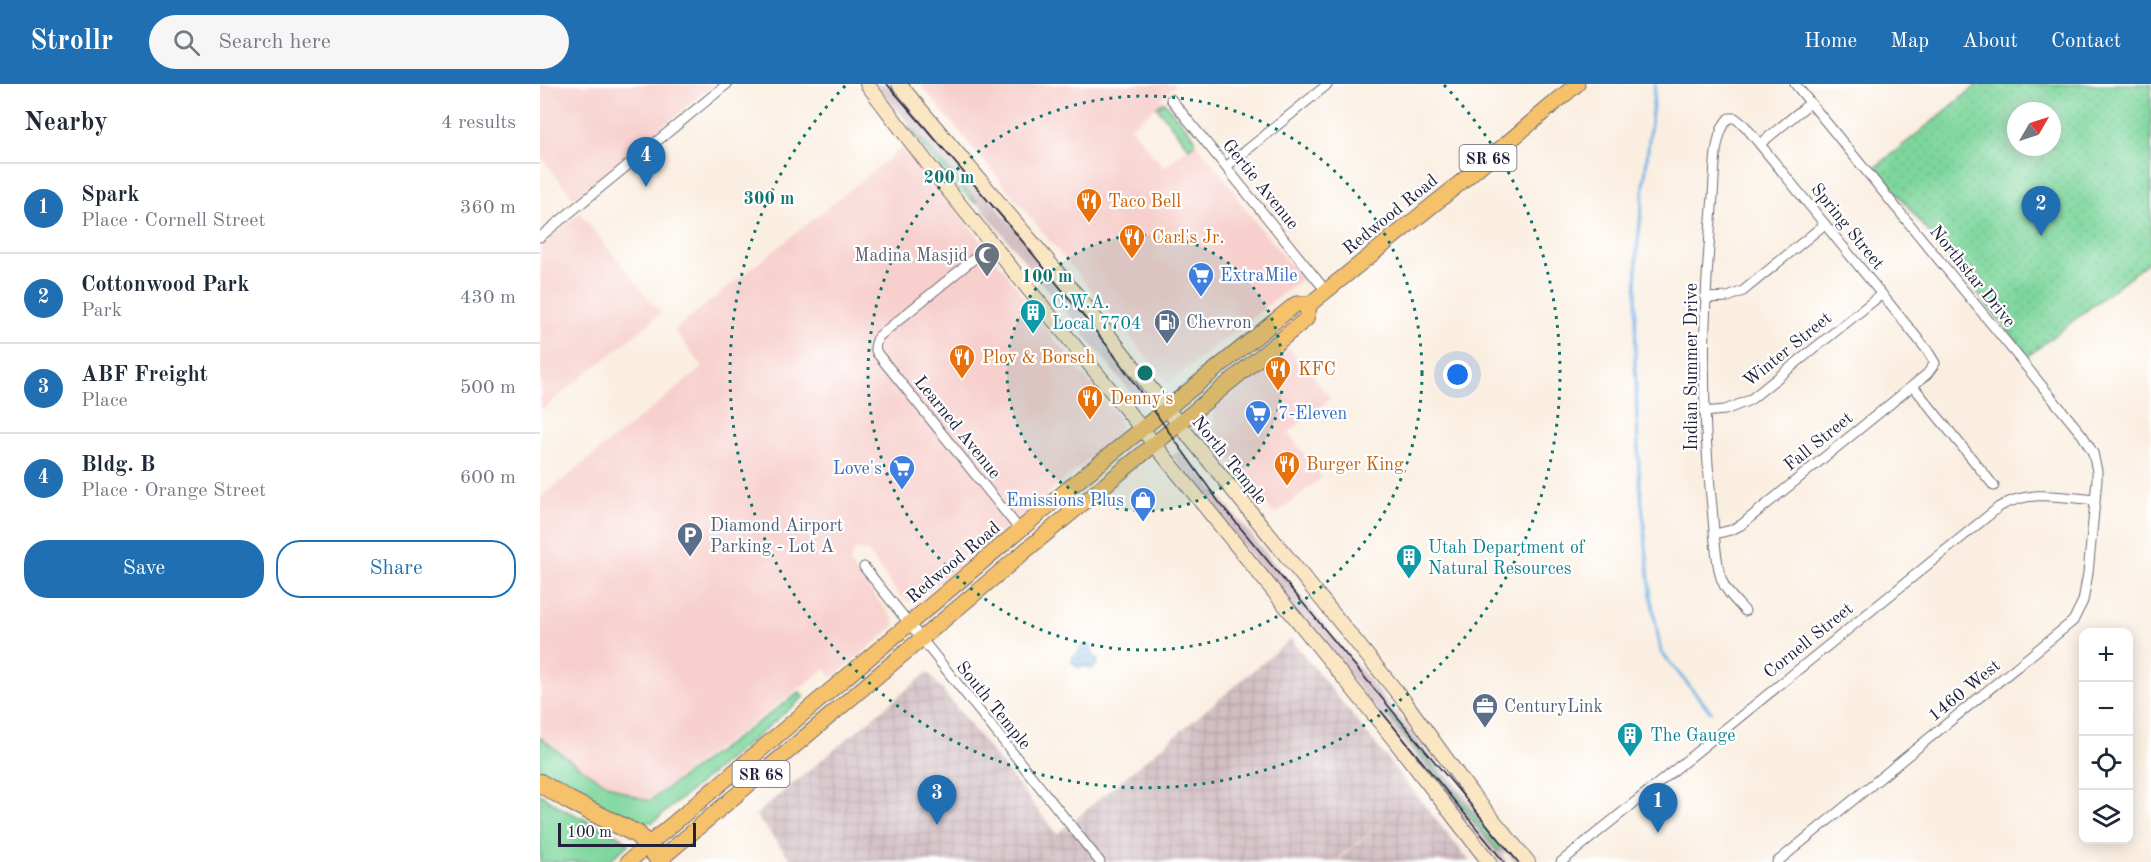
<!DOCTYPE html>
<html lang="en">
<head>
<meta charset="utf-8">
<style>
	body { margin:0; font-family:"Old Standard TT",serif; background:#f6f6f7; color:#1f2937 }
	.controls { position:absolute; right:18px; bottom:18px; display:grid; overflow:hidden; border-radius:12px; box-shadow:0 3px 15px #0003 }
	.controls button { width:54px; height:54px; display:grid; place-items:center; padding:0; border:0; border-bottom:2px solid #e0e1e3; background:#fff; color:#1f2937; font:30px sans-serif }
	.compass { position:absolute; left:1467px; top:18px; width:54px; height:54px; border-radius:50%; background:#fff; box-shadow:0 3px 15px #0003; rotate:51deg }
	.scale { position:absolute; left:18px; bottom:15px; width:138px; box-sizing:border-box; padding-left:6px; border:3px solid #22223b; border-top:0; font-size:16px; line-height:21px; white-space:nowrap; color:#22223b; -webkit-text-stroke:4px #fff; paint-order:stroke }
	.you { position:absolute; left:918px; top:291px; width:21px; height:21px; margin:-15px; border:4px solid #fff; border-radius:50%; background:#1a73e8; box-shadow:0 0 0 9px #1a73e833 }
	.badge { display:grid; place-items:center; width:39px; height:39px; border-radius:50%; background:#1f6fb2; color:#fff; font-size:20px; font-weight:700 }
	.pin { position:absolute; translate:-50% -50px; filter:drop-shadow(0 2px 3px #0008) }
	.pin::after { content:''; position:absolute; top:32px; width:21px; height:18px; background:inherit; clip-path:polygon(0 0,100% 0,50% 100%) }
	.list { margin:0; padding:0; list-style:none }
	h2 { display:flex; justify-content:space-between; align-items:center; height:78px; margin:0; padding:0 24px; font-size:26px }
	h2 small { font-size:20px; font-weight:400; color:#747a83 }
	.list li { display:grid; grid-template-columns:39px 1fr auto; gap:18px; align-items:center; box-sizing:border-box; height:90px; padding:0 24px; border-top:2px solid #e0e1e3 }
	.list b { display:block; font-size:22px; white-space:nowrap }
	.list p { margin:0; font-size:20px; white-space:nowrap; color:#747a83 }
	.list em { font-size:20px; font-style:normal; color:#747a83 }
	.actions { display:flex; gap:12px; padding:18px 24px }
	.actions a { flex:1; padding:14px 0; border:2px solid #1f6fb2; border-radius:24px; text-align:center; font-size:21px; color:#1f6fb2 }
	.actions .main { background:#1f6fb2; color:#fff }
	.icon { flex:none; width:33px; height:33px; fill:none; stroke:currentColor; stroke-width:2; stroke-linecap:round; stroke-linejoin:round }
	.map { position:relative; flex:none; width:1611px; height:778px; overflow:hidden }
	header { display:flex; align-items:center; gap:36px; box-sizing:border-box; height:84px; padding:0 30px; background:#1f6fb2; color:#fff }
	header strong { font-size:28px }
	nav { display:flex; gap:33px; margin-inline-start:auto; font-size:21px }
	.search { width:420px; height:54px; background:#f6f6f7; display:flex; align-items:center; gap:15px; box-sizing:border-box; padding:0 21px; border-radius:33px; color:#747a83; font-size:22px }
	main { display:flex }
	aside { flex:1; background:#fff }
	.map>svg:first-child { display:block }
</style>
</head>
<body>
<header>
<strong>Strollr</strong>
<div class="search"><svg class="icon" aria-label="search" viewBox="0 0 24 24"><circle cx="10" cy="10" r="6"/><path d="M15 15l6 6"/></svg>Search here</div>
<nav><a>Home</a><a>Map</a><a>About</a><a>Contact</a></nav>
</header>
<main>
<aside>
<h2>Nearby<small>4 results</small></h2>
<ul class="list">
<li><span class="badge">1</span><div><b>Spark</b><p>Place · Cornell Street</p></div><em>360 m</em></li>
<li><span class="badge">2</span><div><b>Cottonwood Park</b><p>Park</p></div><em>430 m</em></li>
<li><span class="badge">3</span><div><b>ABF Freight</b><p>Place</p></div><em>500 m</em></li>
<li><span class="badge">4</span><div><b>Bldg. B</b><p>Place · Orange Street</p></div><em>600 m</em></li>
</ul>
<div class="actions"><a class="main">Save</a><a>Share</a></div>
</aside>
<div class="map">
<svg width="1611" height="778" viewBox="0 0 1611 778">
	<defs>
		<pattern id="industrial-grid" width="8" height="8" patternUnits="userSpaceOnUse" patternTransform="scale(1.5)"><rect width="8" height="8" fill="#d2bec3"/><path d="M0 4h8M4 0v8" fill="none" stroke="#b4a3a8"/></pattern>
		<pattern id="park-dots" width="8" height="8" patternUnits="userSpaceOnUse" patternTransform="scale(1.5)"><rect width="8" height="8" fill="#7dd69b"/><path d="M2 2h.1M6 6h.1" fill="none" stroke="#6cb786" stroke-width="1.8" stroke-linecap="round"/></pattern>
		<pattern id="water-rules" width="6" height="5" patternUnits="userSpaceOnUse" patternTransform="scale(1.5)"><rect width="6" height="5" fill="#71b2e5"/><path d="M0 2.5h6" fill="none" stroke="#5c90bb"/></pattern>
	</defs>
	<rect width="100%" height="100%" fill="#fff"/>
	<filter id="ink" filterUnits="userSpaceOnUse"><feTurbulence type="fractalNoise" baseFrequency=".0167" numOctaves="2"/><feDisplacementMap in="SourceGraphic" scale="12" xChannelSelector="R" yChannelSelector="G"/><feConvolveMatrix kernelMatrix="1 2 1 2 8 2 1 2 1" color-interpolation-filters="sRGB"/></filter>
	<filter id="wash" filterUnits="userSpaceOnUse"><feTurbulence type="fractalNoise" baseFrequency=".008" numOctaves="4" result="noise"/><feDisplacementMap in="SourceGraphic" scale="24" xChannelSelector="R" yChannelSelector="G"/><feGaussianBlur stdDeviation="1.35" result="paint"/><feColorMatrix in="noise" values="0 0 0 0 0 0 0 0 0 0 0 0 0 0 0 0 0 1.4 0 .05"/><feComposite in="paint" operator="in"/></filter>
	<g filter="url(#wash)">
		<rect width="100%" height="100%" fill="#faeee0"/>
		<!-- built -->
		<g fill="#f7d0cd" fill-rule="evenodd">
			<polygon points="0,0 174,0 34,115 0,72"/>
			<path d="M380,0H637L621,15L693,105L700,119L762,195L628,299ZM615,24L648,64L624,84L591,43Z"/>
			<polygon points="366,61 462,183 506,245 575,330 580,341 579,349 458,452 376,516 367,516 360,512 328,468 315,465 309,479 354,536 354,543 292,594 285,585 106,717 32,683 0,656 0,414 163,283 134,246"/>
			<polygon points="40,129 121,230 0,327 0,162"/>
			<polygon points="749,264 791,314 748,349 782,393 735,431 675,355 673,325"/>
		</g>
		<!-- industrial -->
		<polygon fill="url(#industrial-grid)" points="751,555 930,778 796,778 867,718 794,778 253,778 215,731 388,588 517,750"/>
		<!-- railway -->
		<g fill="#d2bec3" fill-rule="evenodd">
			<polygon points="335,0 350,0 439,101 592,290 610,315 600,320 436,117"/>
			<path d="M642,366L832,600L981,778H975L967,768L962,772L967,778H960L659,408L632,371ZM849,629L920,713L962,764L958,767L847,631Z"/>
		</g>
		<!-- grass -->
		<g fill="#7dd69b" stroke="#507c6b" stroke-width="1.5">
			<path d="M260,608L264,613L113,738C83,742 25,706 0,689V653C33,680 67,705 109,717Z"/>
			<polygon points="0,710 23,725 81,753 89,760 67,778 0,778"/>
		</g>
		<!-- park -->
		<g fill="url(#park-dots)" stroke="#507c6b" stroke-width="1.5" fill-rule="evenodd">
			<path d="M1435,0H1611V176L1488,272L1336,83L1436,2ZM1476,27H1512V63H1476Z"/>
			<polygon points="624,18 655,54 654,60 649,64 617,23"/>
			<path d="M369,42L437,118L435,119C407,96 390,73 368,43Z"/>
			<polygon points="849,629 962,764 958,767 847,630"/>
		</g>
		<!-- water -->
		<polygon fill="url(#water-rules)" stroke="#4a6a90" stroke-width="1.5" points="547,559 552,562 552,569 558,577 557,580 552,585 546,582 538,583 532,578 532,573 538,569 542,561"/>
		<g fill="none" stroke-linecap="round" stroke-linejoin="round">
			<!-- stream -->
			<polyline stroke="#71b2e5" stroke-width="3" points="1115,0 1097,167 1095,275 1099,389 1111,514 1121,568 1171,628"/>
		</g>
	</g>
	<g filter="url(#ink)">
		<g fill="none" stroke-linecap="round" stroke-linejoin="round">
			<!-- street casing -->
			<g stroke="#6e6975" stroke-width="11">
				<g id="street">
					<polyline points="631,15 786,207"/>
					<polyline points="1220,60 1270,19"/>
					<polyline points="686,83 788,0"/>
					<polyline points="0,153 187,0"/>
					<polyline points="452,160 338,253 335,263 337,269 480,446"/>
					<polyline points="1165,214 1188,213 1203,207 1285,140"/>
					<polyline points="1373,302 1454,402"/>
					<polyline points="1164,328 1185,326 1210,316 1342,210"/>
					<path d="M1175,450L1191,446L1201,441L1387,290L1395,279L1387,266L1205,42L1195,34H1189C1173,50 1175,90 1173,112C1164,213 1160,312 1171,413C1174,439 1174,469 1181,494C1185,507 1196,517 1205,527"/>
					<polyline points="324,483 560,778"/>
					<path d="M1021,778L1459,423C1489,405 1522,413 1555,416"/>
					<polyline points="1237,778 1533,537 1543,517 1548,489 1557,396 1557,387 1553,369 1543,352 1255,0"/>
				</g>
			</g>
			<!-- secondary casing -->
			<g stroke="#6e6975" stroke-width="16">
				<g id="secondary">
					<polyline points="327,0 404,101 852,653 949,778"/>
					<polyline points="359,0 540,215 639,340 865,618 931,709 988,778"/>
				</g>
			</g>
			<!-- primary casing -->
			<g stroke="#6e6975" stroke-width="17">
				<g id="primary">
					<polyline points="88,778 534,400 756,220 770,220 914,104 1037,0"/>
					<polyline points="117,778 491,462 766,235 770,220"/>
				</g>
			</g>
			<!-- highway casing -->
			<g stroke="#6e6975" stroke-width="20">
				<polyline id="highway" points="0,699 30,717 97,750 122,778"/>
			</g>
			<!-- street -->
			<use href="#street" stroke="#fff" stroke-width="9"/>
			<!-- secondary -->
			<use href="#secondary" stroke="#fbe6c4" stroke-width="14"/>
			<!-- primary -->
			<use href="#primary" stroke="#f5c16b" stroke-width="15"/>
			<!-- highway -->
			<use href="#highway" stroke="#f5c16b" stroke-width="18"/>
			<!-- tram -->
			<g stroke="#22223b" stroke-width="1.5">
				<polyline points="347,0 471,143 569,264 679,418 978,778"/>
				<polyline points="841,627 964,778"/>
			</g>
		</g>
	</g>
	<!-- distance rings -->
	<circle cx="605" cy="289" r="138" fill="#0f766e" fill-opacity=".12"/>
	<g fill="none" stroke="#0f766e" stroke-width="3" stroke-dasharray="3 6">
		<circle cx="605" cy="289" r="138"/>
		<circle cx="605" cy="289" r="277"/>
		<path d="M904 1A415 415 0 1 1 306 1"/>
	</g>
	<!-- icons -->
	<defs>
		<g id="restaurant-pin" transform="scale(1.35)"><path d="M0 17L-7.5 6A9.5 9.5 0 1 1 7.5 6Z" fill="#e8710a" stroke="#fff"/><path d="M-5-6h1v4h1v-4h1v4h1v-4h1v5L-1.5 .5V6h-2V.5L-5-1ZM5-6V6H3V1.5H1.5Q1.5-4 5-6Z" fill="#fff"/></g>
		<g id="mosque-pin" transform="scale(1.35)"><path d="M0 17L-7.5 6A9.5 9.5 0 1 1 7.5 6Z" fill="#6b7280" stroke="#fff"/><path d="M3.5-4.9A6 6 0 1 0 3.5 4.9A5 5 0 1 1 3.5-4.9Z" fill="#fff"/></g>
		<g id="supermarket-pin" transform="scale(1.35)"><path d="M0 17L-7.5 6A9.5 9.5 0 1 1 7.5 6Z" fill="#3f7fe0" stroke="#fff"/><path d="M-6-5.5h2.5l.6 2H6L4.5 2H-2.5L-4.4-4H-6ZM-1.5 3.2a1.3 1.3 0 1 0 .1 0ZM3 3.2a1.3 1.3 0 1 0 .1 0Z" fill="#fff"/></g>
		<g id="building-pin" transform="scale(1.35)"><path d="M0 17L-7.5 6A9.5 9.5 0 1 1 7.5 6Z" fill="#0f9aa8" stroke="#fff"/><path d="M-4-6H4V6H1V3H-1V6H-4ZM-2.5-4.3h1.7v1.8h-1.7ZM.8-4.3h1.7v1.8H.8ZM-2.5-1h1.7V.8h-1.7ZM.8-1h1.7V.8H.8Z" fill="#fff"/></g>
		<g id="fuel-pin" transform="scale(1.35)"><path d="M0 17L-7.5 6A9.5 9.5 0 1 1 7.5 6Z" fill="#5c6f8a" stroke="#fff"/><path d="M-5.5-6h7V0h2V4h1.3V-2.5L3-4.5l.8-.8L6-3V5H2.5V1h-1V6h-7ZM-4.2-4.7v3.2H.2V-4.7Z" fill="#fff"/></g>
		<g id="shop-pin" transform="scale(1.35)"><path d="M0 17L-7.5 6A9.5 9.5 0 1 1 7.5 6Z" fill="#3f7fe0" stroke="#fff"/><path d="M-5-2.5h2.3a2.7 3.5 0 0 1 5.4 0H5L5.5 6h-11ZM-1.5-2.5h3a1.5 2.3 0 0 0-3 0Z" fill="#fff"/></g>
		<g id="parking-pin" transform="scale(1.35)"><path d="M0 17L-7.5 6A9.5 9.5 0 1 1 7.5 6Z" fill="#5c6f8a" stroke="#fff"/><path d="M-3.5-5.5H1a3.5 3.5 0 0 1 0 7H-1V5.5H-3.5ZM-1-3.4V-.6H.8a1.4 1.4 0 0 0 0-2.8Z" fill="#fff"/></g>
		<g id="office-pin" transform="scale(1.35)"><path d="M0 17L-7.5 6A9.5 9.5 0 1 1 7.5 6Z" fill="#5c6f8a" stroke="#fff"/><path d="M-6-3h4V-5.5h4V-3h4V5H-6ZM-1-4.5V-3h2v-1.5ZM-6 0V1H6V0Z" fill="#fff"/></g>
	</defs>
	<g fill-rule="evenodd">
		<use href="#restaurant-pin" x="549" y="117"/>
		<use href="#restaurant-pin" x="592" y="153"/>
		<use href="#mosque-pin" x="447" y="171"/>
		<use href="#supermarket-pin" x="661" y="191"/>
		<use href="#building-pin" x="493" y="228"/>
		<use href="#fuel-pin" x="627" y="238"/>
		<use href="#restaurant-pin" x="422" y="273"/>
		<use href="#restaurant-pin" x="738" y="285"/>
		<use href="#restaurant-pin" x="550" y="314"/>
		<use href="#supermarket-pin" x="718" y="329"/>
		<use href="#restaurant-pin" x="747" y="380"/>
		<use href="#supermarket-pin" x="362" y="384"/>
		<use href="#shop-pin" x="603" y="416"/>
		<use href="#parking-pin" x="150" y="451"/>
		<use href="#building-pin" x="869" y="473"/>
		<use href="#office-pin" x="945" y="622"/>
		<use href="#building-pin" x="1090" y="651"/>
	</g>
	<g text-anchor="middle" stroke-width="4.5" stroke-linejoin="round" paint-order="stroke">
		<!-- shield labels -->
		<g fill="#fff" stroke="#646476" stroke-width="1.5">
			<rect x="919.5" y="61" width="57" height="26" rx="4.5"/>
			<rect x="192.5" y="677" width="57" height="26" rx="4.5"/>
		</g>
		<g font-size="16" font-weight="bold" fill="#22223b">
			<text x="948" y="80">SR 68</text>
			<text x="221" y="696">SR 68</text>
		</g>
		<!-- street labels -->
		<g font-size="18" fill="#22223b" stroke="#fff">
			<text transform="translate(721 100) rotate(51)" y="6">Gertie Avenue</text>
			<text transform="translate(850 130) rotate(-39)" y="6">Redwood Road</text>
			<text transform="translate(1308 142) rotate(51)" y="6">Spring Street</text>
			<text transform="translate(1433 192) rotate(51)" y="6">Northstar Drive</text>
			<text transform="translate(1247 265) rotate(-39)" y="6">Winter Street</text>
			<text transform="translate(1151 283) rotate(-90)" y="6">Indian Summer Drive</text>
			<text transform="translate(418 343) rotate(51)" y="6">Learned Avenue</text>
			<text transform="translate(1278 357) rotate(-39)" y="6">Fall Street</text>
			<text transform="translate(690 376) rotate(51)" y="6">North Temple</text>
			<text transform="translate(413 478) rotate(-40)" y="6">Redwood Road</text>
			<text transform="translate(1268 556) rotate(-39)" y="6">Cornell Street</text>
			<text transform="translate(1424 606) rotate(-39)" y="6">1460 West</text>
			<text transform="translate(454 621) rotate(51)" y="6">South Temple</text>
		</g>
		<!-- food labels -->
		<g font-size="18" fill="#c56008" stroke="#fff" text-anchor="start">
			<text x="568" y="123">Taco Bell</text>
			<text x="612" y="159">Carl's Jr.</text>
			<text x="442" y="279">Plov &amp; Borsch</text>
			<text x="758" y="291">KFC</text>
			<text x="570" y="320">Denny's</text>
			<text x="766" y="386">Burger King</text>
		</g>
		<!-- worship labels -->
		<g font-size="18" fill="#5b616d" stroke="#fff" text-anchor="end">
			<text x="428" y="177">Madina Masjid</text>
		</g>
		<!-- shop labels -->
		<g font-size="18" fill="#366cbe" stroke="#fff" text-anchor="start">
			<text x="680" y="197">ExtraMile</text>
			<text x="738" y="335">7-Eleven</text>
			<text x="342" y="390" text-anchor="end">Love's</text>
			<text x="584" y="422" text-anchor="end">Emissions Plus</text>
		</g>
		<!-- culture labels -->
		<g font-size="18" fill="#0d838f" stroke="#fff" text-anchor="start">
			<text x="512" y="224">C.W.A.<tspan x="512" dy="21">Local 7704</tspan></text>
			<text x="888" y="469">Utah Department of<tspan x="888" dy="21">Natural Resources</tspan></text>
			<text x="1110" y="657">The Gauge</text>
		</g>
		<!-- service labels -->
		<g font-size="18" fill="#4e5e75" stroke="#fff" text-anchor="start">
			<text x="646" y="244">Chevron</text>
			<text x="170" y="447">Diamond Airport<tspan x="170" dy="21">Parking - Lot A</tspan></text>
			<text x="964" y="628">CenturyLink</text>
		</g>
	</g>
	<circle cx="605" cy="289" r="9" fill="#0f766e" stroke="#fff" stroke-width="3"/>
	<g font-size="18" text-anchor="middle" font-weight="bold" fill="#0f766e" stroke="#fff" stroke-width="4.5" stroke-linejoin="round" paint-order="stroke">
		<text x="409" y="99">200 m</text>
		<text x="229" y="120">300 m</text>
		<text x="507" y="198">100 m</text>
	</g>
</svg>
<div class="controls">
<button>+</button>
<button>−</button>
<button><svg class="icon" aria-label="locate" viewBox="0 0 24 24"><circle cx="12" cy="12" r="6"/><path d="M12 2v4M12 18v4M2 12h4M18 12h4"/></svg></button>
<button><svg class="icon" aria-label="layers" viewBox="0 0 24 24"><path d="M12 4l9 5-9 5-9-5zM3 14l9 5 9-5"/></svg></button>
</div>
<svg class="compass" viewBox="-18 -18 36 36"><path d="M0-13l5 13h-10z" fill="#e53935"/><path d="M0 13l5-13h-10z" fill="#747a83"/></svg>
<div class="scale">100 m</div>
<div class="you"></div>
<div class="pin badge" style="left:1118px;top:749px">1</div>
<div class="pin badge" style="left:1501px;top:152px">2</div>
<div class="pin badge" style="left:397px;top:741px">3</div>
<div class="pin badge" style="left:106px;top:103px">4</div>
</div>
</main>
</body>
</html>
